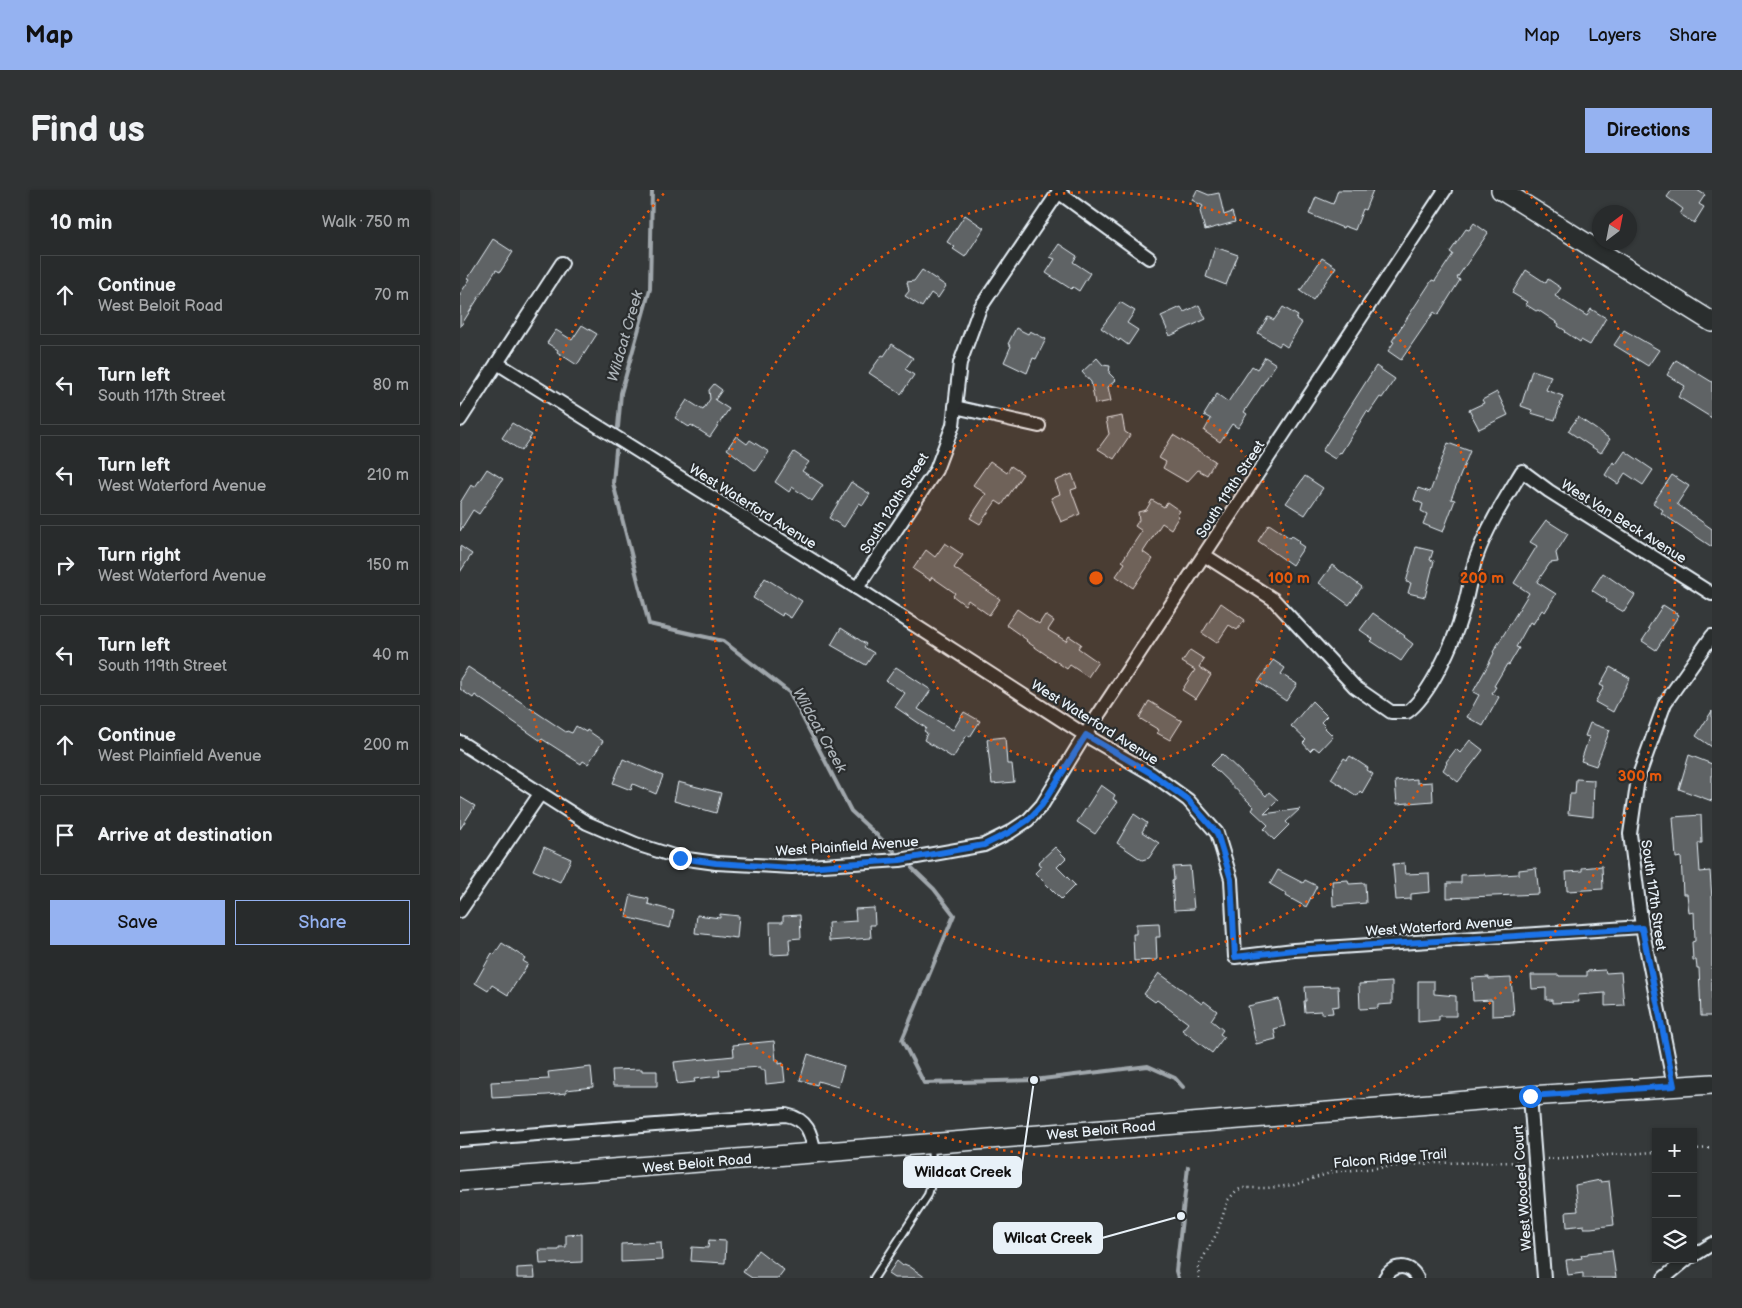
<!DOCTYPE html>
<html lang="en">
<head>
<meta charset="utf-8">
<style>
	body { margin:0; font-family:"Balsamiq Sans",sans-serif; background:#303334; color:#f1f3f6 }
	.controls { position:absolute; right:15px; bottom:15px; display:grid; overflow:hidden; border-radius:0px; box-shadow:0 1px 4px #0004 }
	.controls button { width:45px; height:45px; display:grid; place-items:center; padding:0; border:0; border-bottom:1px solid #444748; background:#282b2c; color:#f1f3f6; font:25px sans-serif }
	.compass { position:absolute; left:1132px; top:15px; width:45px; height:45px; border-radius:50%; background:#282b2c; box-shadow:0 1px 4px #0004; rotate:32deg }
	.stop { position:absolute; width:15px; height:15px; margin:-11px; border:4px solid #1a73e8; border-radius:50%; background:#fff }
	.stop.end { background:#1a73e8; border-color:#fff; box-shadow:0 1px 5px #0008 }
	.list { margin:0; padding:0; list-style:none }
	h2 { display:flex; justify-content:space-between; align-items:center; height:65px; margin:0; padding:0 20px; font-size:21px }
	h2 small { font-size:16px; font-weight:400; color:#a5a7a9 }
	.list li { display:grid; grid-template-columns:32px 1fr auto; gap:15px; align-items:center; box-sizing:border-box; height:80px; margin:0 10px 10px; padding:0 10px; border:1px solid #444748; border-radius:0px }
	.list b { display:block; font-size:19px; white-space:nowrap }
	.list p { margin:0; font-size:16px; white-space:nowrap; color:#a5a7a9 }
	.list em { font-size:16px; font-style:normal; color:#a5a7a9 }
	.actions { display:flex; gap:10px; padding:15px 20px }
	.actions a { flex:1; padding:11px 0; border:1px solid #95b2f1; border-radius:0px; text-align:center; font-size:18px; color:#95b2f1 }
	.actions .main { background:#95b2f1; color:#111 }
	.icon { flex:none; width:28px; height:28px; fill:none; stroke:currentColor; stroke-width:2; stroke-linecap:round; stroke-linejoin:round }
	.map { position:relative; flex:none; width:1252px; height:1088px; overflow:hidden; border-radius:0px }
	header { display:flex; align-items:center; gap:30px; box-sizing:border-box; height:70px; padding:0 25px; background:#95b2f1; color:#111 }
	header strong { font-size:24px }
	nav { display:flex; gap:28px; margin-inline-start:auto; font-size:18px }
	.intro { display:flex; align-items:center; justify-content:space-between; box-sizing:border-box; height:120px; padding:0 30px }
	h1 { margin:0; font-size:35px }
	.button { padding:12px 22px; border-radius:0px; background:#95b2f1; color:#111; font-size:18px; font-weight:700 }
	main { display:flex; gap:30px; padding:0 30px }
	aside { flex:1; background:#282b2c; border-radius:0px; box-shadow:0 1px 4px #0004 }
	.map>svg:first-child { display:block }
</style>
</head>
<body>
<header>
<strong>Map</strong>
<nav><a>Map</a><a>Layers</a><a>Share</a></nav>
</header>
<div class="intro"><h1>Find us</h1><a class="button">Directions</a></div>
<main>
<aside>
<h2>10 min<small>Walk · 750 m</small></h2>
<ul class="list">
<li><svg class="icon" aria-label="ahead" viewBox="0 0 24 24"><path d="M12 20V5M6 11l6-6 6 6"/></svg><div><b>Continue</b><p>West Beloit Road</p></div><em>70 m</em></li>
<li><svg class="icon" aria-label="left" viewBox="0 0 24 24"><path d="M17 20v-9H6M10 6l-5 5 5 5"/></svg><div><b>Turn left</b><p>South 117th Street</p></div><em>80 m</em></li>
<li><svg class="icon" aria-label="left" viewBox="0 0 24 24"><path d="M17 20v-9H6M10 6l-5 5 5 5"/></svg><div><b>Turn left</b><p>West Waterford Avenue</p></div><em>210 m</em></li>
<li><svg class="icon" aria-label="right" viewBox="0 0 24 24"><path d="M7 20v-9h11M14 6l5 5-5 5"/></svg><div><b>Turn right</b><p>West Waterford Avenue</p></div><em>150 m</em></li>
<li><svg class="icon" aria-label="left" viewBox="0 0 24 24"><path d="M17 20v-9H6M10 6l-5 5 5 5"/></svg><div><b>Turn left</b><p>South 119th Street</p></div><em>40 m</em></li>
<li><svg class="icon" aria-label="ahead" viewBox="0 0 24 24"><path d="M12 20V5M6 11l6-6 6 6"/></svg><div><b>Continue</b><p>West Plainfield Avenue</p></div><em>200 m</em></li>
<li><svg class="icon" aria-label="arrive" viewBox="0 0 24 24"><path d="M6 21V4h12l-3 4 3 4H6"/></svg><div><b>Arrive at destination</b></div></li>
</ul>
<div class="actions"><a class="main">Save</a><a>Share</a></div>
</aside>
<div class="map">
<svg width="1252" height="1088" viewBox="0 0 1252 1088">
	<rect width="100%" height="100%" fill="#35393a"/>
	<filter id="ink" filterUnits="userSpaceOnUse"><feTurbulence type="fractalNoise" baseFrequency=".02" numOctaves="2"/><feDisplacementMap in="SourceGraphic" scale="10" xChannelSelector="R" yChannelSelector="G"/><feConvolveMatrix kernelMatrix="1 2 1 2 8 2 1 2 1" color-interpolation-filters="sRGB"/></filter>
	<g filter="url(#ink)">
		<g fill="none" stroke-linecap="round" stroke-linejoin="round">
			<!-- stream -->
			<g stroke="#a0a7ac" stroke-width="4">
				<polyline points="158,237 161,203 190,99 192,0"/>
				<polyline points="156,260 153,293 189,434 263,451 330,503 391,621 434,661"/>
				<polyline points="452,678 474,699 494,725 442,850 464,893 574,890 688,876 715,888 723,897"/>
				<polyline points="718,1088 716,1081 728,977"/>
			</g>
		</g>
		<!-- building -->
		<g fill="#5f6365" stroke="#e8f1f8">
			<polygon points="737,0 749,5 759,3 764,25 772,22 775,32 745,40 740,21 743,16 732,10"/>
			<polygon points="878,0 913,0 905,20 903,19 895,40 884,36 883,38 849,24 856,7 873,14"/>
			<polygon points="1212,0 1237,0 1245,5 1239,14 1244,17 1234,33 1220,24 1223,19 1207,7"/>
			<polygon points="505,25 524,38 505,67 493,59 495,57 487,52"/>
			<polygon points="1014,33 1028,43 997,88 1000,90 978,125 974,122 941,170 928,161 934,152 932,151 972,90 975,91 993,64 990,62 1006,39 1009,40"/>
			<polygon points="33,49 53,62 40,82 36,80 0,137 0,104 10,89 8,88"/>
			<polygon points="599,54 617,66 613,72 630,83 619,101 613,97 611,99 586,83 595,69 590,67"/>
			<polygon points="755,57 778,65 766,95 746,87"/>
			<polygon points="862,68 876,77 853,110 840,101"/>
			<polygon points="462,80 486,96 478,108 471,103 462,117 445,106 449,101 447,92 454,91"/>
			<polygon points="1066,80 1086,93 1088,89 1101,98 1095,106 1127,126 1131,119 1146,128 1130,155 1121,150 1120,152 1105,142 1106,141 1098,136 1099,134 1078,120 1076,121 1065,114 1067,112 1052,103"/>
			<polygon points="660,112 675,121 667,133 678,140 668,155 660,149 659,151 641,138"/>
			<polygon points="739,115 746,129 710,146 701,126 721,117 724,122"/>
			<polygon points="823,117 838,126 836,129 842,133 827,157 821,153 819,156 798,143 808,127 814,130"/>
			<polygon points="122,135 137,144 117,175 97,162 98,160 87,153 96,140 112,150"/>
			<polygon points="556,138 568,144 570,141 586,149 576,169 573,168 567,183 544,172 551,156 548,154"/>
			<polygon points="1164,140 1199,160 1188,176 1154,155"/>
			<polygon points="432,154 453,168 445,179 454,185 441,204 409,183 422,165 424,166"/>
			<polygon points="805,167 816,174 784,222 787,224 778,238 772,234 760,252 744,241 751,229 744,225 757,204 768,212 792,176 797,179"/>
			<polygon points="637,168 643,175 650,176 649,183 656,190 648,197 651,211 635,214 631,192 622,182"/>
			<polygon points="1216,170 1252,192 1252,228 1218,207 1225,196 1207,185"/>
			<polygon points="916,176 935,189 922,208 920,207 909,223 907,221 881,263 880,262 875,269 862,261"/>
			<polygon points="1072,180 1091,186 1086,200 1103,206 1095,230 1071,223 1072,220 1061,216"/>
			<polygon points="254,194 262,200 255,210 269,219 250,247 231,235 229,237 215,228 227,210 243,220 250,209 249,200"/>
			<polygon points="1037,202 1048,225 1019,239 1009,220 1024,213 1022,210"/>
			<polygon points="662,226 665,242 670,245 654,269 638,259 649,244 646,229"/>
			<polygon points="1118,227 1150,249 1141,263 1108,241"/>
			<polygon points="52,233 72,245 61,261 42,248"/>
			<polygon points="713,245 755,271 747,285 738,280 727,292 703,278 706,272 699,268"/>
			<polygon points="276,246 287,254 290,250 309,262 296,281 267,259"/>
			<polygon points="988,253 1010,261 991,309 995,310 983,342 963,334 967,324 961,321 963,314 954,310 958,298 970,302"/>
			<polygon points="1165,261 1193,280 1183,295 1165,283 1158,294 1145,285 1153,272 1156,274"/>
			<polygon points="334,262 349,272 342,281 363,295 352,311 332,297 329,302 315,292"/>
			<polygon points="530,271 547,283 551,276 563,284 542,315 536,311 520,334 510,328 526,304 513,295"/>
			<polygon points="27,279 43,289 19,324 13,320 0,341 0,313 11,295 15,297"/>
			<polygon points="612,284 617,298 611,300 620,324 601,332 591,308 600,304 595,291"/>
			<polygon points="1212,285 1229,296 1217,314 1252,339 1252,357 1201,323 1203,320 1193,313"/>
			<polygon points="845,286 863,298 845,325 826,313"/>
			<polygon points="391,292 410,304 403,315 399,313 384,337 369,328"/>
			<polygon points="692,310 704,317 707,312 720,321 717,325 719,326 711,339 702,333 683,362 693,369 673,398 656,386 665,373 662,371 682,341 675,336 679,330 678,322 686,320"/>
			<polygon points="1086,330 1108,344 1096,363 1098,372 1090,373 1077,392 1096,404 1085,422 1082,420 1073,434 1070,432 1056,457 1059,458 1049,475 1047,474 1034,496 1036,497 1032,503 1039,507 1023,536 1007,527 1019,505 1013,502 1028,475 1034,463 1033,462 1069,403 1054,393 1077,356 1070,352"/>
			<polygon points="809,334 830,348 832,346 840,351 838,353 844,357 832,375 798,351"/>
			<polygon points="485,353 503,365 494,378 540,409 529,425 508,410 505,415 493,406 495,403 472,387 470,390 453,379 466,360 475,367"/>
			<polygon points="0,356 12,364 0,382"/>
			<polygon points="956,357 973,361 970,370 974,371 965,407 948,403 951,393 946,392"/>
			<polygon points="872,375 902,397 889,415 859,393"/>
			<polygon points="1143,383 1175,405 1164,422 1146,412 1147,410 1133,401 1132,400"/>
			<polygon points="305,388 342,411 331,428 323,423 322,426 293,408"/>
			<polygon points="761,413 785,430 777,440 769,435 757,453 742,443"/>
			<polygon points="1203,415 1219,425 1196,460 1182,451 1190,439 1188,438"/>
			<polygon points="557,419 579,434 585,425 594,431 588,440 606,451 609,446 621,454 618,458 638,472 628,487 610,475 607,479 566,451 567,450 546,435"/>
			<polygon points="913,423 945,446 944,447 953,454 941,471 911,451 913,449 900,440"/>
			<polygon points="381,438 406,454 404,457 414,463 406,475 371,455"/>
			<polygon points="730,460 744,469 739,477 751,485 736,509 722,500 735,480 722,472"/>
			<polygon points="813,470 825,478 821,484 837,494 826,511 798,492"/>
			<polygon points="8,477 106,542 107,541 112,543 116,536 126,542 127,540 143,551 128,574 123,571 121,574 82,549 81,551 15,505 13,508 0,499 0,489"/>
			<polygon points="436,477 471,500 458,519 493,540 504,522 520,531 510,547 507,545 493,568 464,550 467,543 464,541 466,538 435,517 445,503 426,491"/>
			<polygon points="1150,477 1170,488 1153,522 1135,512 1144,497 1140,495"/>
			<polygon points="689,511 722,531 710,550 697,543 699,540 679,528"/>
			<polygon points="852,511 867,526 861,532 864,535 863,536 873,546 859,561 854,557 850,561 843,553 846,550 831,536"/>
			<polygon points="1252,521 1252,557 1236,546"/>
			<polygon points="1130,533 1150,540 1136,576 1121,571 1129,547 1125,546"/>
			<polygon points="545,547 547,574 552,574 554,592 532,594 527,549"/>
			<polygon points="1010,550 1023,560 998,592 983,580 987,573 986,572 996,559 1000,563"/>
			<polygon points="762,564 806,606 809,602 818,610 804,624 840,619 826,632 829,635 814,650 804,639 808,635 792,620 794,617 751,575"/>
			<polygon points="1229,565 1252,574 1252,611 1219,599"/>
			<polygon points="890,566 908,578 907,580 913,584 902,603 900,601 897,606 871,589 884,568 887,570"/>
			<polygon points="163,569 203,586 196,604 173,594 171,600 153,593"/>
			<polygon points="957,589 957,593 972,592 973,611 937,614 935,591"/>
			<polygon points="1116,589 1134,590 1133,627 1108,624 1110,604 1115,604"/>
			<polygon points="218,592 261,603 256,623 214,611"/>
			<polygon points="641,595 655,605 653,609 658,612 635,644 617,632"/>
			<polygon points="0,607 15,616 0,639"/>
			<polygon points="674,624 687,633 682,642 699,653 689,668 682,670 657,653"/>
			<polygon points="1241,625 1242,653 1238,653 1240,682 1250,681 1252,709 1252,826 1241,826 1239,778 1237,778 1236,770 1233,770 1232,752 1235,751 1234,722 1229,723 1227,704 1223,704 1221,667 1216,668 1213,627"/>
			<polygon points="84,657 111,669 100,692 73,680"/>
			<polygon points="595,657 606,668 597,677 615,695 601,709 575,683 581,677 578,673"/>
			<polygon points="944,673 945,684 969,683 970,702 951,704 951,709 936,710 933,674"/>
			<polygon points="730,676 734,719 714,720 712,691 714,690 713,677"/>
			<polygon points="1142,676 1143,699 1107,701 1106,682 1122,681 1122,678"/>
			<polygon points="1076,678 1079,704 987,708 987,693 1001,693 1001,685 1025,684 1025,686 1059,684 1059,680"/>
			<polygon points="818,680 843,693 845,690 857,696 846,717 826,706 827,704 810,694"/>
			<polygon points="888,690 889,694 905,693 906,713 873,716 872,691"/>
			<polygon points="171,705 189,709 188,714 214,721 210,738 166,727"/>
			<polygon points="414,718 415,735 410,735 411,748 369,751 368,733 396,731 395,719"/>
			<polygon points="260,724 279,726 277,748 235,743 237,725 260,728"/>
			<polygon points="340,725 341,748 329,749 330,764 311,765 310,732 323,732 323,726"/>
			<polygon points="699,733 700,747 696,747 697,770 674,771 673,744 676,744 676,734"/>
			<polygon points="42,753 65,768 63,771 68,774 48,805 32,795 28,801 15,793 32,763 34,765"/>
			<polygon points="1145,780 1146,783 1161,782 1164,815 1145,816 1145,803 1118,805 1119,812 1092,813 1092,810 1086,810 1086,798 1072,799 1071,785 1099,785 1099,786 1127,786 1127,781"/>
			<polygon points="699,783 742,814 744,811 757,821 751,830 763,840 760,844 764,847 752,863 722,840 728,833 697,810 695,812 684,804"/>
			<polygon points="1029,787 1029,789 1051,788 1054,825 1032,826 1032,810 1013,811 1012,788"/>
			<polygon points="958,791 974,791 974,804 996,806 996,826 979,826 979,830 958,832"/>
			<polygon points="932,792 932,814 918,815 918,818 900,819 899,794"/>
			<polygon points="878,796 879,816 872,817 873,823 861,824 861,821 845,822 844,811 846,811 845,797"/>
			<polygon points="819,809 825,836 814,839 816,849 796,854 788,816"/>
			<polygon points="314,851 316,870 319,870 319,874 323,873 325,892 306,894 305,880 300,880 300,877 259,880 260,886 234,889 235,892 217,894 214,872 274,866 273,855"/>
			<polygon points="348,864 384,876 378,897 358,891 357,895 340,890"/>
			<polygon points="131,877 133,897 106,900 106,903 87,905 32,908 31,892 89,889 88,882"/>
			<polygon points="182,879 182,881 197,881 197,896 153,896 152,880"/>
			<polygon points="1140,990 1141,992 1149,991 1154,1035 1131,1038 1124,1038 1124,1035 1107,1037 1106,1022 1118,1021 1115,995"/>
			<polygon points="122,1044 122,1072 80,1074 79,1060 99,1060 99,1057 106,1057 106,1045"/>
			<polygon points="249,1050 266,1051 265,1073 231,1071 232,1057 248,1058"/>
			<polygon points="201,1052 202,1070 161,1072 161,1054"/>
			<polygon points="298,1060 324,1080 318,1088 292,1088 283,1082"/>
			<polygon points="1152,1060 1156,1088 1123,1088 1123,1083 1108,1085 1106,1070 1122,1068 1121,1065 1128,1064 1128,1063"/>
			<polygon points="437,1071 443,1076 444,1074 449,1076 466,1088 434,1088 428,1084"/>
			<polygon points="74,1077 75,1088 57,1088 57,1078"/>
		</g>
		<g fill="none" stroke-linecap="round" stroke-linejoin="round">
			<!-- lane casing -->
			<g stroke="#e8f1f8" stroke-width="10">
				<polyline id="lane" points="414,1088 468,1005 473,987 471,955"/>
			</g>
			<!-- street casing -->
			<g stroke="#e8f1f8" stroke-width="16">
				<g id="street">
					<polyline points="598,2 689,68"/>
					<polyline points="37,173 397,398 625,545 692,584 728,610 757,643 771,689 775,767 834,760 1182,737"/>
					<polyline points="495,217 579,236"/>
					<polyline points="0,230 102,73"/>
					<path d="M744,365L813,409L895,497L931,522H947C970,506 994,451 1002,424C1008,406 1010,386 1016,368C1027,337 1045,309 1062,281L1089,301L1252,404"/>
					<polyline points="397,398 476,280 493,235 500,173 520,118 600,0"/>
					<polyline points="0,552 127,633 176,654 220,668 256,673 332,677 440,670 524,655 550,642 568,630 582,615 625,545 985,0"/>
					<polyline points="0,721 80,604"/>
					<polyline points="1214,896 1182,737 1170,644 1178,588 1205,513 1252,446"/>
					<polyline points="1070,906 1084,1088"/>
					<path d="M0,950L326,925C348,929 351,944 355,963"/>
					<polyline points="1233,1066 1252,1054"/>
					<path d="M925,1088C933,1074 949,1073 957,1088"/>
					<polyline points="1204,1088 1227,1069"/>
				</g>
			</g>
			<!-- secondary casing -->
			<g stroke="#e8f1f8" stroke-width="22">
				<g id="secondary">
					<polyline points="1041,0 1252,132"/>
					<polyline points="0,991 1070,906 1252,894"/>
				</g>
			</g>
			<!-- path -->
			<g stroke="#e8f1f8" stroke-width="2.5" stroke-dasharray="1 4" stroke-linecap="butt">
				<polyline points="1233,959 1252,958"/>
				<polyline points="1087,969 1196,962"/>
				<polyline points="739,1088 738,1077 757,1043 768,1010 776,1001 782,998 807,998 834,995 873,982 971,973 1064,972"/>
			</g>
			<!-- lane -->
			<use href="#lane" stroke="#2a2d2e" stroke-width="6"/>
			<!-- street -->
			<use href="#street" stroke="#2a2d2e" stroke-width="12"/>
			<!-- secondary -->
			<use href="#secondary" stroke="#2a2d2e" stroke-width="19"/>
		</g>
	</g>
	<g fill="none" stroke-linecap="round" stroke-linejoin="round" filter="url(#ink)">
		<!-- route -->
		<polyline stroke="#1a73e8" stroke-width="6" points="220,668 256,673 332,678 440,670 524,655 550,642 568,630 582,615 626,545 692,584 728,610 757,643 771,689 775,767 834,760 1182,738 1214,896 1070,906"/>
	</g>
	<!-- distance rings -->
	<circle cx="636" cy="388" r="193" fill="#e8590c" fill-opacity=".12"/>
	<g fill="none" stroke="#e8590c" stroke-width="2.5" stroke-dasharray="2.5 5">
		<circle cx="636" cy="388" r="193"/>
		<circle cx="636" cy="388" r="386"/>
		<path d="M1066 1A579 579 0 1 1 206 1"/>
	</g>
	<g text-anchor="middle" stroke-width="4.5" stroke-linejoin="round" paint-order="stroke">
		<!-- street labels -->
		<g font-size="14" fill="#e8f1f8" stroke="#2a2d2e">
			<text transform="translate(770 299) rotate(-57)" y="5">South 119th Street</text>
			<text transform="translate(434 313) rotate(-58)" y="5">South 120th Street</text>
			<text transform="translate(293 316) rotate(32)" y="5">West Waterford Avenue</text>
			<text transform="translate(1164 331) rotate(32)" y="5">West Van Beck Avenue</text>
			<text transform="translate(635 532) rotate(32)" y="5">West Waterford Avenue</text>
			<text transform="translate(387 656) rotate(-4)" y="5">West Plainfield Avenue</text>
			<text transform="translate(1194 705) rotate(82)" y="5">South 117th Street</text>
			<text transform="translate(979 736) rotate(-4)" y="5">West Waterford Avenue</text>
			<text transform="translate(641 940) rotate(-5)" y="5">West Beloit Road</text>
			<text transform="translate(930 968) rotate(-5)" y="5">Falcon Ridge Trail</text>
			<text transform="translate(237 973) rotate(-5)" y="5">West Beloit Road</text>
			<text transform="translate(1062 998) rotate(-94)" y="5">West Wooded Court</text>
		</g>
		<!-- water labels -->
		<g font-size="15" font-style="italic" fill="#acb3b8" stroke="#2a2d2e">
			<text transform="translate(165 146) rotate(-74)" y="5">Wildcat Creek</text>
			<text transform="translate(360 540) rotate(61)" y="5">Wildcat Creek</text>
		</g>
	</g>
	<circle cx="636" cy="388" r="8" fill="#e8590c" stroke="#2a2d2e" stroke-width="2.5"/>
	<g font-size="15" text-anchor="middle" font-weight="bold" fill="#e8590c" stroke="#2a2d2e" stroke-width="4.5" stroke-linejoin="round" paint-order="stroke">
		<text x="829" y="393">100 m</text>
		<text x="1022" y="393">200 m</text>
		<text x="1180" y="591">300 m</text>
	</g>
	<!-- callouts -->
	<path fill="none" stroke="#e8f1f8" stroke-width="2" d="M574 890L561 982M721 1026L642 1048"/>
	<g fill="#e8f1f8" stroke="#2a2d2e" stroke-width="2">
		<circle cx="574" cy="890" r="5"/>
		<circle cx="721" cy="1026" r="5"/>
	</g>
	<g fill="#e8f1f8" stroke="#e8f1f8" stroke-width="2">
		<rect x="444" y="967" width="117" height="30" rx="5"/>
		<rect x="534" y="1033" width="108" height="30" rx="5"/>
	</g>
	<g font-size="15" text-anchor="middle" font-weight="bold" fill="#111">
		<text x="503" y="987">Wildcat Creek</text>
		<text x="588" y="1053">Wilcat Creek</text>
	</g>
</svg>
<div class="controls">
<button>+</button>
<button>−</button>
<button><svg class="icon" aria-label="layers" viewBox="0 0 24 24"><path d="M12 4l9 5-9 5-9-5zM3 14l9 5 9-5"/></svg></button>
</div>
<svg class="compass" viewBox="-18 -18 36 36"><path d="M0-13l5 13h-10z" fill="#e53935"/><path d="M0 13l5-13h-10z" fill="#a5a7a9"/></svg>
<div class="stop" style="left:1070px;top:906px"></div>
<div class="stop end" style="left:220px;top:668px"></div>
</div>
</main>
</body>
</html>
